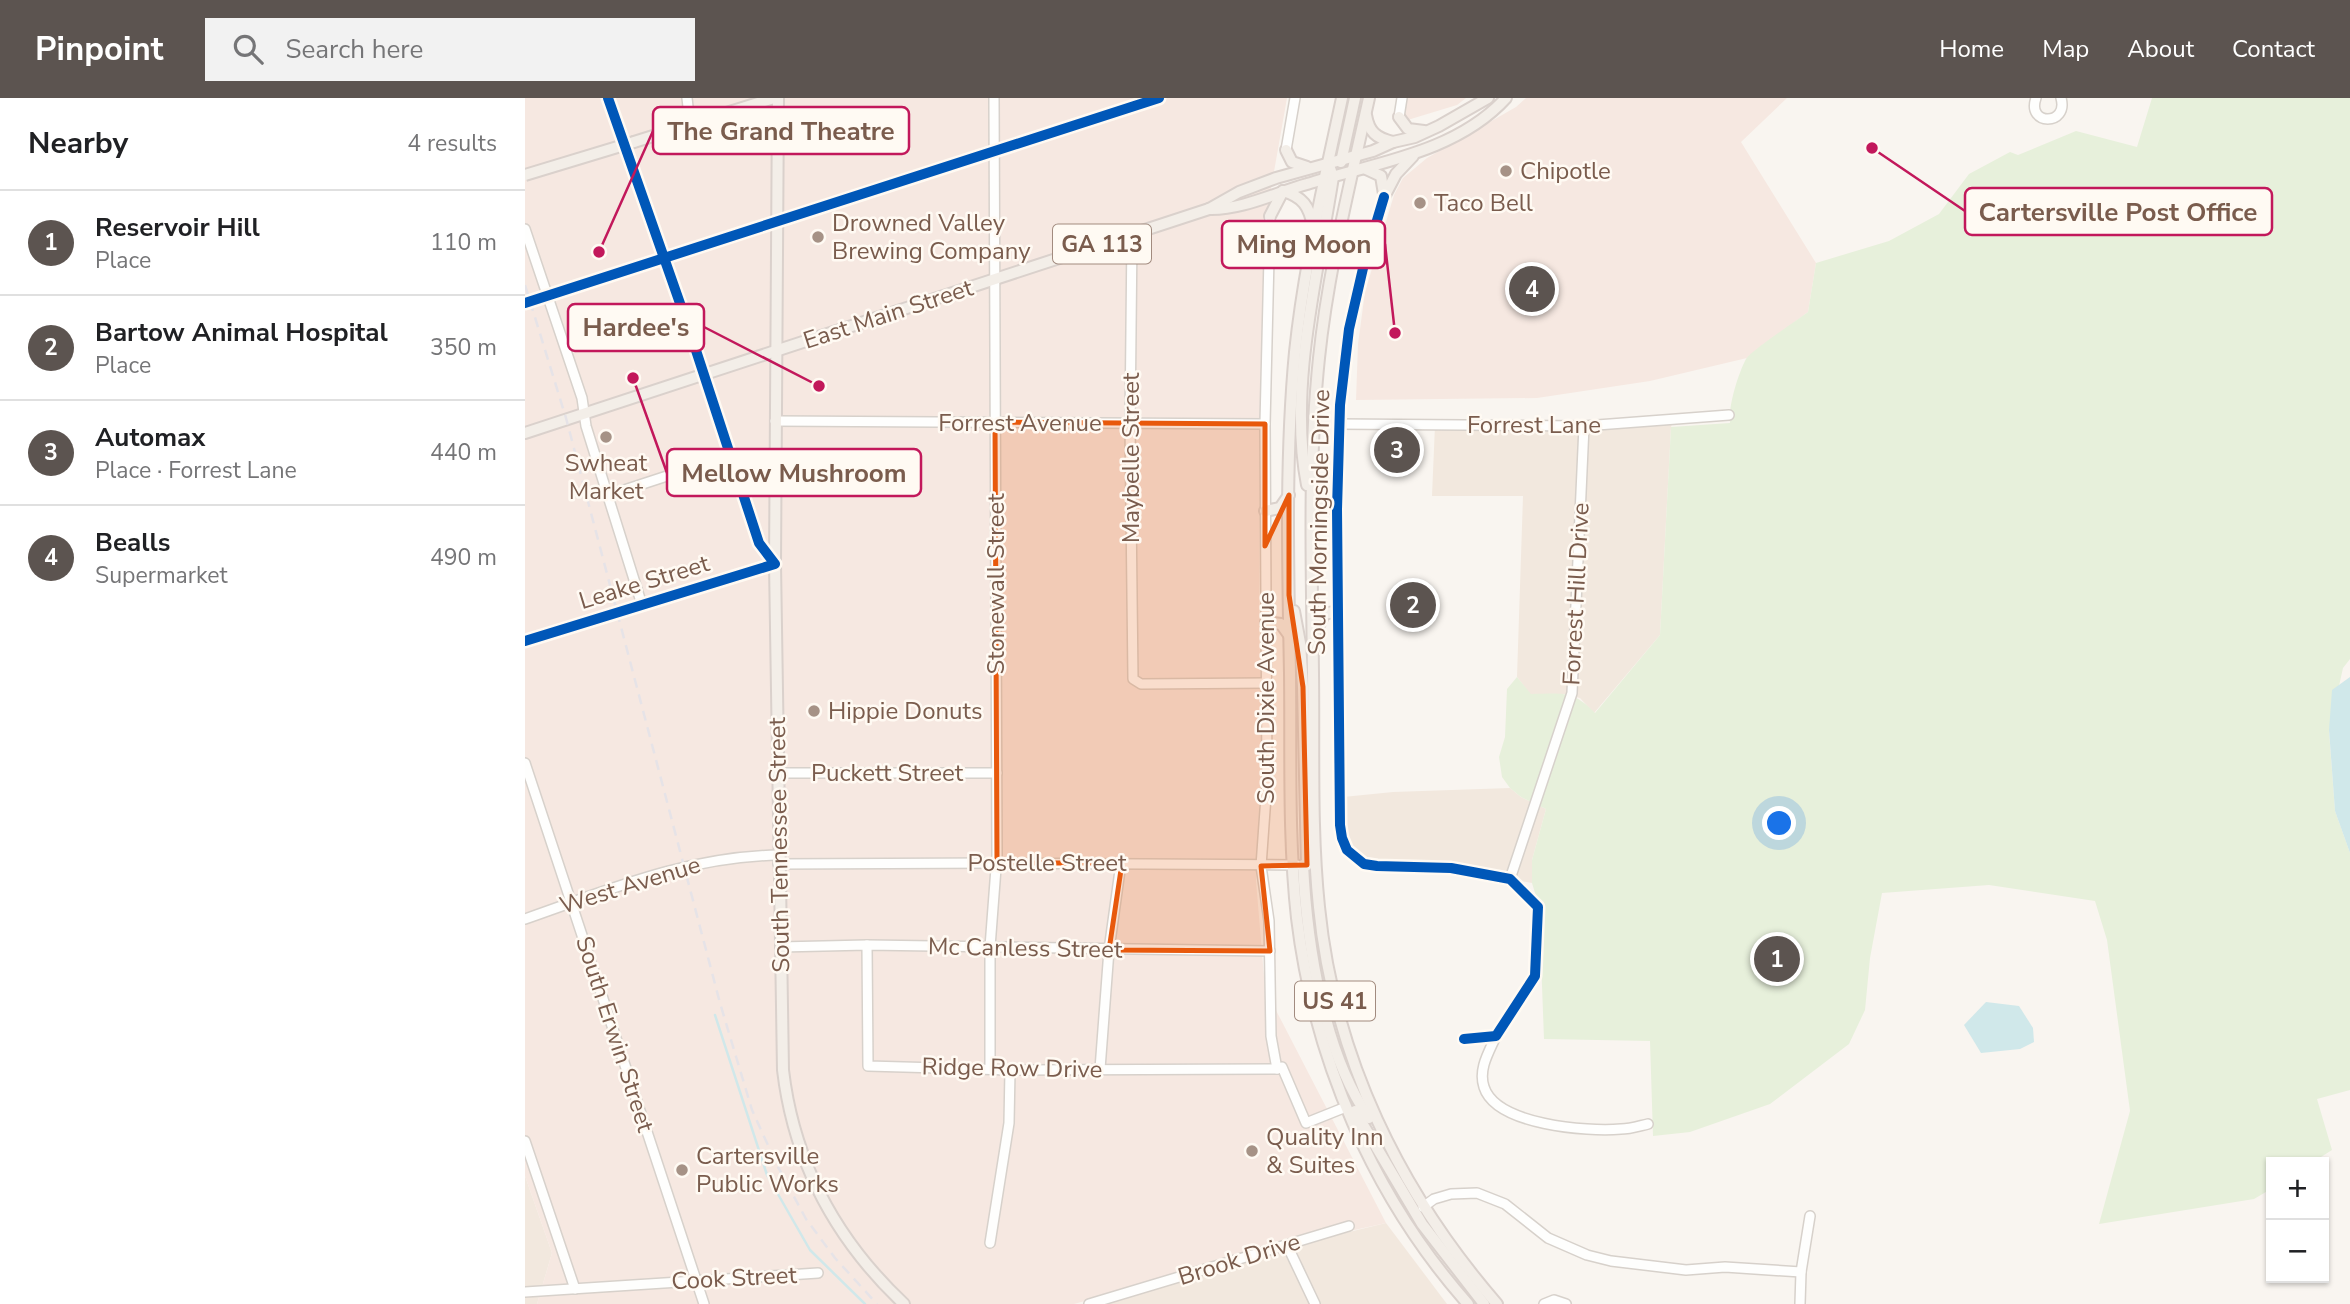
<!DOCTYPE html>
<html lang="en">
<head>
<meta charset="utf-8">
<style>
	body { margin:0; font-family:"Nunito Sans",sans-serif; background:#f2f2f2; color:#202124 }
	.controls { position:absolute; right:21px; bottom:21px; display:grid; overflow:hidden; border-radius:0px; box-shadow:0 2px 5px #0004 }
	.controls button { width:63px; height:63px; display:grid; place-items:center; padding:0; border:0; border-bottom:2px solid #e0e0e0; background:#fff; color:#202124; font:35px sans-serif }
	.you { position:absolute; left:1255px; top:726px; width:24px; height:24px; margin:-18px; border:5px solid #fff; border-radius:50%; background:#1a73e8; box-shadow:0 0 0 10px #1a73e833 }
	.badge { display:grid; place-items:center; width:46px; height:46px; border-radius:50%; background:#5c5450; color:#fff; font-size:23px; font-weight:700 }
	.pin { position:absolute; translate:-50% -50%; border:4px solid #fff; box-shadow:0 2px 7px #0006 }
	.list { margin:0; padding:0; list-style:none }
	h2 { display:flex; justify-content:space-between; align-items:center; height:91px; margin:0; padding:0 28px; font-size:30px }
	h2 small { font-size:23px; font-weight:400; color:#757577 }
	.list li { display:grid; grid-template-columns:46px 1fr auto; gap:21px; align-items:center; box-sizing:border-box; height:105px; padding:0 28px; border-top:2px solid #e0e0e0 }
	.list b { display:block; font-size:26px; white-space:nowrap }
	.list p { margin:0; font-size:23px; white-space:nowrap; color:#757577 }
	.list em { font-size:23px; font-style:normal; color:#757577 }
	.icon { flex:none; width:38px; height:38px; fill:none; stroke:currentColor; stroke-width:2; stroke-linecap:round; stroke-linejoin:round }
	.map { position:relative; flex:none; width:1825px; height:1206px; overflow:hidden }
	header { display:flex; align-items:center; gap:42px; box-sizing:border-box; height:98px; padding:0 35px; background:#5c5450; color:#fff }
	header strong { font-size:33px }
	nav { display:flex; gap:38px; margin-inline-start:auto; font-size:24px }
	.search { width:490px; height:63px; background:#f2f2f2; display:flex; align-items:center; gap:18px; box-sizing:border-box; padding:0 24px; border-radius:0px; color:#757577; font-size:26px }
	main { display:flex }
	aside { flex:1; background:#fff }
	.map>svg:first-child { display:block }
</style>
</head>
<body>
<header>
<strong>Pinpoint</strong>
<div class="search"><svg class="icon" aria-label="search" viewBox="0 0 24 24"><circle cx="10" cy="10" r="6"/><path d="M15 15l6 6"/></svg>Search here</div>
<nav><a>Home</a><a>Map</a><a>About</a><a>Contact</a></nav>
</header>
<main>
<aside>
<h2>Nearby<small>4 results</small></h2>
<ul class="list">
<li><span class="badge">1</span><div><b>Reservoir Hill</b><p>Place</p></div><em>110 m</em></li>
<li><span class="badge">2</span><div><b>Bartow Animal Hospital</b><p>Place</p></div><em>350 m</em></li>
<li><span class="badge">3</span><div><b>Automax</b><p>Place · Forrest Lane</p></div><em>440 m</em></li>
<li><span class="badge">4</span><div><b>Bealls</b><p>Supermarket</p></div><em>490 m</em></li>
</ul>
</aside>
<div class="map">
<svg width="1825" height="1206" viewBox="0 0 1825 1206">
	<rect width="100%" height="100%" fill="#f9f5f0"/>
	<!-- residential -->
	<g fill="#f2e8de">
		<polygon points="1148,323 1146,329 1135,537 1069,615 1055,600 1040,596 1005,596 992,579 998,398 907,398 910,327"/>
		<polygon points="985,690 996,699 1021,711 1007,762 1007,785 985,781 969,772 933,766 873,766 842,761 828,751 821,740 818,699 868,694"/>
		<polygon points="0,1078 27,1155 12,1206 0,1206"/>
		<polygon points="861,1125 922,1206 564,1206 722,1159"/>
	</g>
	<!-- commercial -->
	<g fill="#f6e8e1">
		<polygon points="0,0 762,0 741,119 736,267 734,526 737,640 731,783 740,891 861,1125 762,1147 549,1206 12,1206 27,1155 0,1078"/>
		<polygon points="882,0 941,0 932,7 876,24"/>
		<polygon points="1001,0 1262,0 1216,44 1291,165 1283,214 1222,260 1125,283 1012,300 831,302 833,246 840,194 869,97 878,80 902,60 991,9"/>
	</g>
	<!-- green -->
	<path fill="#e7f0db" d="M1627,0H1825V561L1818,570L1804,633L1810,713L1825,755V992L1792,1001L1807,1052L1788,1064H1746V1091L1729,1101L1574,1126L1605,1013L1582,842L1570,803L1464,787L1357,795L1345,860L1340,912L1324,946L1245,1006L1165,1034L1128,1038L1125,943L1019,941L1014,808L1007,785V762L1021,711L996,699L985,690L977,679L974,659L980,639L982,591L992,579L1006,596C1036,596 1047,591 1070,615L1135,537L1146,329L1205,325C1203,309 1213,276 1221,261C1227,252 1271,223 1283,214L1291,165L1364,143L1414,116L1444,76L1485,54L1493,57L1551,33L1612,49Z"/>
	<!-- water -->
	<g fill="#d0e8ea">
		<polygon points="1825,579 1825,755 1810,713 1804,632 1807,592"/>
		<polygon points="1461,904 1494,908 1508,930 1509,944 1495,951 1456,955 1439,927"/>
	</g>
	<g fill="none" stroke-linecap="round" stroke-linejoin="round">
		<!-- stream -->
		<polyline stroke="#d0e8ea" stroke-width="2.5" points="190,917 242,1077 285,1152 340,1206"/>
		<!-- minor casing -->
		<g stroke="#d7d1cb" stroke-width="12">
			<g id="minor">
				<polyline points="162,0 165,26"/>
				<path d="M1511,0C1501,28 1544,28 1536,0"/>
				<polyline points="874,19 877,0"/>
				<polyline points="761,52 770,0"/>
				<polyline points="859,99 839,166 824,231 815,307 812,411 815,727 817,740 822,752 839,766 852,768 926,770 985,781 1013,809 1010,878 971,938 939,941"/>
				<polyline points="745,118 740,326 742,684 736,768 744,823 746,938 752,971 757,969 781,1025 821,1009"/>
				<polyline points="0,131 57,300 61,328 117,507"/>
				<polyline points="607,136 605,326 608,581 616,586 742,585"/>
				<polyline points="0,205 634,0"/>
				<polyline points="250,323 740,326"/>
				<polyline points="813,326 1059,328 1204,317"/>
				<polyline points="84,397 206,357"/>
				<polyline points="0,543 250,466 234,445 164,231 83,0"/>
				<polyline points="0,665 179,1206"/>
				<polyline points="252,675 472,675"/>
				<polyline points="253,766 472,765 772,767"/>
				<polyline points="985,781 1047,595 1059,328"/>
				<path d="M0,821C86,791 161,759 253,757"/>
				<polyline points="342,847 343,968 485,972 752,971"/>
				<polyline points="255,849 342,847 745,853"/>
				<path d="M971,938C964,954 953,971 959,989C971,1027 1062,1034 1096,1031C1105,1031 1114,1028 1123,1026"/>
				<polyline points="465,971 465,849 472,757 469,0"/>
				<polyline points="575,971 584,852 596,765"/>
				<polyline points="0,1043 50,1191"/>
				<polyline points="898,1109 909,1101 926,1096 952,1095 980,1106 1023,1140 1062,1157 1086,1163 1161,1172 1200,1169 1276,1174"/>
				<polyline points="465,1145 484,1025 485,972"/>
				<polyline points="762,1147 790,1206"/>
				<polyline points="0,1194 293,1175"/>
				<polyline points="564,1206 824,1128"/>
				<polyline points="1019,1206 1029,1202 1041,1206"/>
				<polyline points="1275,1206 1276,1174 1285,1118"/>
			</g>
		</g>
		<!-- major casing -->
		<g stroke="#dad1cc" stroke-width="14">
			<g id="major">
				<path d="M253,0L250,466L258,972C269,1065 311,1142 379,1206"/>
				<path d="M817,0C799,84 779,168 770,254C760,360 763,468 765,575C766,656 763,739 772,820C789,961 848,1099 943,1206"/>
				<path d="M844,0C825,86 803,173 794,260C783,365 787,471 788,576C789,653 786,732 794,809C809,959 874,1093 972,1206"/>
				<path d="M841,17C844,34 851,40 868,44"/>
				<polyline points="874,19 883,31 899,33"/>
				<polyline points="109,44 249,0"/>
				<polyline points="761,52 767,64 782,69"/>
				<polyline points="816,64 830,0"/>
				<polyline points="841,71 856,78 859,96"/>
				<path d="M758,93C778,99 784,108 788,128"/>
				<polyline points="859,99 871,76 888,58"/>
				<path d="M684,111C717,112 750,95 782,86C849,65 931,55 981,0"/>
				<polyline points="745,118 758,93"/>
				<polyline points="0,335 684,111 714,94 751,80 848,53 868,44 890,39 914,28 963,0"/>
				<path d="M782,387C763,289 793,176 808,79L804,67"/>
				<path d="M788,395C793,407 800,410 812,411"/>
				<polyline points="740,413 755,410 764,397"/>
				<polyline points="769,513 775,545 778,589 782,767"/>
				<polyline points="741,524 756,526 764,537"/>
				<polyline points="791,534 799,516 813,513"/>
				<path d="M778,767C782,846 798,954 844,1020"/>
				<polyline points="830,1013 897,1126 959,1206"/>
			</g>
		</g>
		<!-- minor -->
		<use href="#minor" stroke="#fefefd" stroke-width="9"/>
		<!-- major -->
		<use href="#major" stroke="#f3eee8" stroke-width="10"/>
		<!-- rail -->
		<polyline stroke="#e6e3e7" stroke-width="2.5" stroke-dasharray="10 7" stroke-linecap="butt" points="0,187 41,320 195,905 227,1012 252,1067 281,1121 310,1160 352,1206"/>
		<!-- major-bridge casing -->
		<g stroke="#dad1cc" stroke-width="14" stroke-linecap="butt">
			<polyline id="major-bridge" points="0,77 109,44"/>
		</g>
		<!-- major-bridge -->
		<use href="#major-bridge" stroke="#f3eee8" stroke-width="10"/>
		<!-- cycleway casing -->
		<g stroke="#fffaf3" stroke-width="15">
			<g id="cycleway">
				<polyline points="859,99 839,166 824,231 815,307 812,411 815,727 817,740 822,752 839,766 852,768 926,770 985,781 1013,809 1010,878 971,938 939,941"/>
				<polyline points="0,205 634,0"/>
				<polyline points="0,543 250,466 234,445 164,231 83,0"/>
			</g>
		</g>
		<!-- cycleway -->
		<use href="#cycleway" stroke="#0057b8" stroke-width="10"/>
	</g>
	<!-- marked area -->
	<path fill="#e8590c" fill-opacity="0.2" stroke="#e8590c" stroke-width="5" stroke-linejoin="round" d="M470,324L740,326V448L764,397V497L778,589L782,767L736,768L745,853L584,852L597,765H472Z"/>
	<!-- markers -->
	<g fill="#a69286" stroke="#fffaf3" stroke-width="2.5">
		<circle cx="981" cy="73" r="7"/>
		<circle cx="895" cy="105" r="7"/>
		<circle cx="293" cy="139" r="7"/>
		<circle cx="81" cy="339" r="7"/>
		<circle cx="289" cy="613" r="7"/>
		<circle cx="727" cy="1053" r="7"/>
		<circle cx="157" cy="1072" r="7"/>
	</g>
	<g text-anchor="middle" stroke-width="5" stroke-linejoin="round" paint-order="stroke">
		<!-- shield labels -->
		<g fill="#fffaf3" stroke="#a28b7f" stroke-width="2">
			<rect x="528" y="126.5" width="98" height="39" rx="5"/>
			<rect x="770" y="883.5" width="80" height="39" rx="5"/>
		</g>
		<g font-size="23" font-weight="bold" fill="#7a5c4d">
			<text x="577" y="154">GA 113</text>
			<text x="810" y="911">US 41</text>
		</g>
		<!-- poi labels -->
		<g font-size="24" fill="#7a5c4d" stroke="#fffaf3" text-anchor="start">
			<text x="995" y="81">Chipotle</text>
			<text x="909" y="113">Taco Bell</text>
			<text x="307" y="133">Drowned Valley<tspan x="307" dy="28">Brewing Company</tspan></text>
			<text x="81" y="373" text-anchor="middle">Swheat<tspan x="81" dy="28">Market</tspan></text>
			<text x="303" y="621">Hippie Donuts</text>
			<text x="741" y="1047">Quality Inn<tspan x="741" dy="28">&amp; Suites</tspan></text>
			<text x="171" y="1066">Cartersville<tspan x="171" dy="28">Public Works</tspan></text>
		</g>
		<!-- street labels -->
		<g font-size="24" fill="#7a5c4d" stroke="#fffaf3">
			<text transform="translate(363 216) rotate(-18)" y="8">East Main Street</text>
			<text x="495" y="333">Forrest Avenue</text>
			<text x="1009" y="335">Forrest Lane</text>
			<text transform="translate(606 360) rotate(-90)" y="8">Maybelle Street</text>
			<text transform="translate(794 424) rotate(-89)" y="8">South Morningside Drive</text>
			<text transform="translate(119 484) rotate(-17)" y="8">Leake Street</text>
			<text transform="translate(471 486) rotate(-90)" y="8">Stonewall Street</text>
			<text transform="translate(1051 496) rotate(-87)" y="8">Forrest Hill Drive</text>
			<text transform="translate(741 600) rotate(-90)" y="8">South Dixie Avenue</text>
			<text x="362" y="683">Puckett Street</text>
			<text transform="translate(254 747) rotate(-91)" y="8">South Tennessee Street</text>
			<text x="522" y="773">Postelle Street</text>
			<text transform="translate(105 787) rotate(-17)" y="8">West Avenue</text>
			<text transform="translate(500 850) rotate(1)" y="8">Mc Canless Street</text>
			<text transform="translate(90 936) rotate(72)" y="8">South Erwin Street</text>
			<text transform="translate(487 970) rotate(1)" y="8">Ridge Row Drive</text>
			<text transform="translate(714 1161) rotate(-17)" y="8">Brook Drive</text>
			<text transform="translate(209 1180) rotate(-3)" y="8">Cook Street</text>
		</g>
	</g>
	<!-- callouts -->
	<path fill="none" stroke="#c2185b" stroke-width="2.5" d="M74 154L128 33M1347 50L1440 113M870 235L860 146M294 288L179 229M108 280L142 375"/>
	<g fill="#c2185b" stroke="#fffaf3" stroke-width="2.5">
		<circle cx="74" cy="154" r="7"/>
		<circle cx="1347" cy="50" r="7"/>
		<circle cx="870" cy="235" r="7"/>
		<circle cx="294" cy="288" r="7"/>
		<circle cx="108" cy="280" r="7"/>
	</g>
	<g fill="#fffaf3" stroke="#c2185b" stroke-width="2.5">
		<rect x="128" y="9" width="256" height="47" rx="7"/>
		<rect x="1440" y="90" width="307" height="47" rx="7"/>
		<rect x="697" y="123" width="163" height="47" rx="7"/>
		<rect x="43" y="206" width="136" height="47" rx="7"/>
		<rect x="142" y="351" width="254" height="47" rx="7"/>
	</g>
	<g font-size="26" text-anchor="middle" font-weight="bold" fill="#7a5c4d">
		<text x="256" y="42">The Grand Theatre</text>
		<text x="1593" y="123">Cartersville Post Office</text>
		<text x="779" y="155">Ming Moon</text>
		<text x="111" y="238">Hardee's</text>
		<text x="269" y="384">Mellow Mushroom</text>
	</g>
</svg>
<div class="controls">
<button>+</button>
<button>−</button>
</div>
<div class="you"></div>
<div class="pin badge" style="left:1252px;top:861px">1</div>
<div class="pin badge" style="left:888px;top:507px">2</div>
<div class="pin badge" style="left:872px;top:352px">3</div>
<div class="pin badge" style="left:1007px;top:191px">4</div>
</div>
</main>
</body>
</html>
